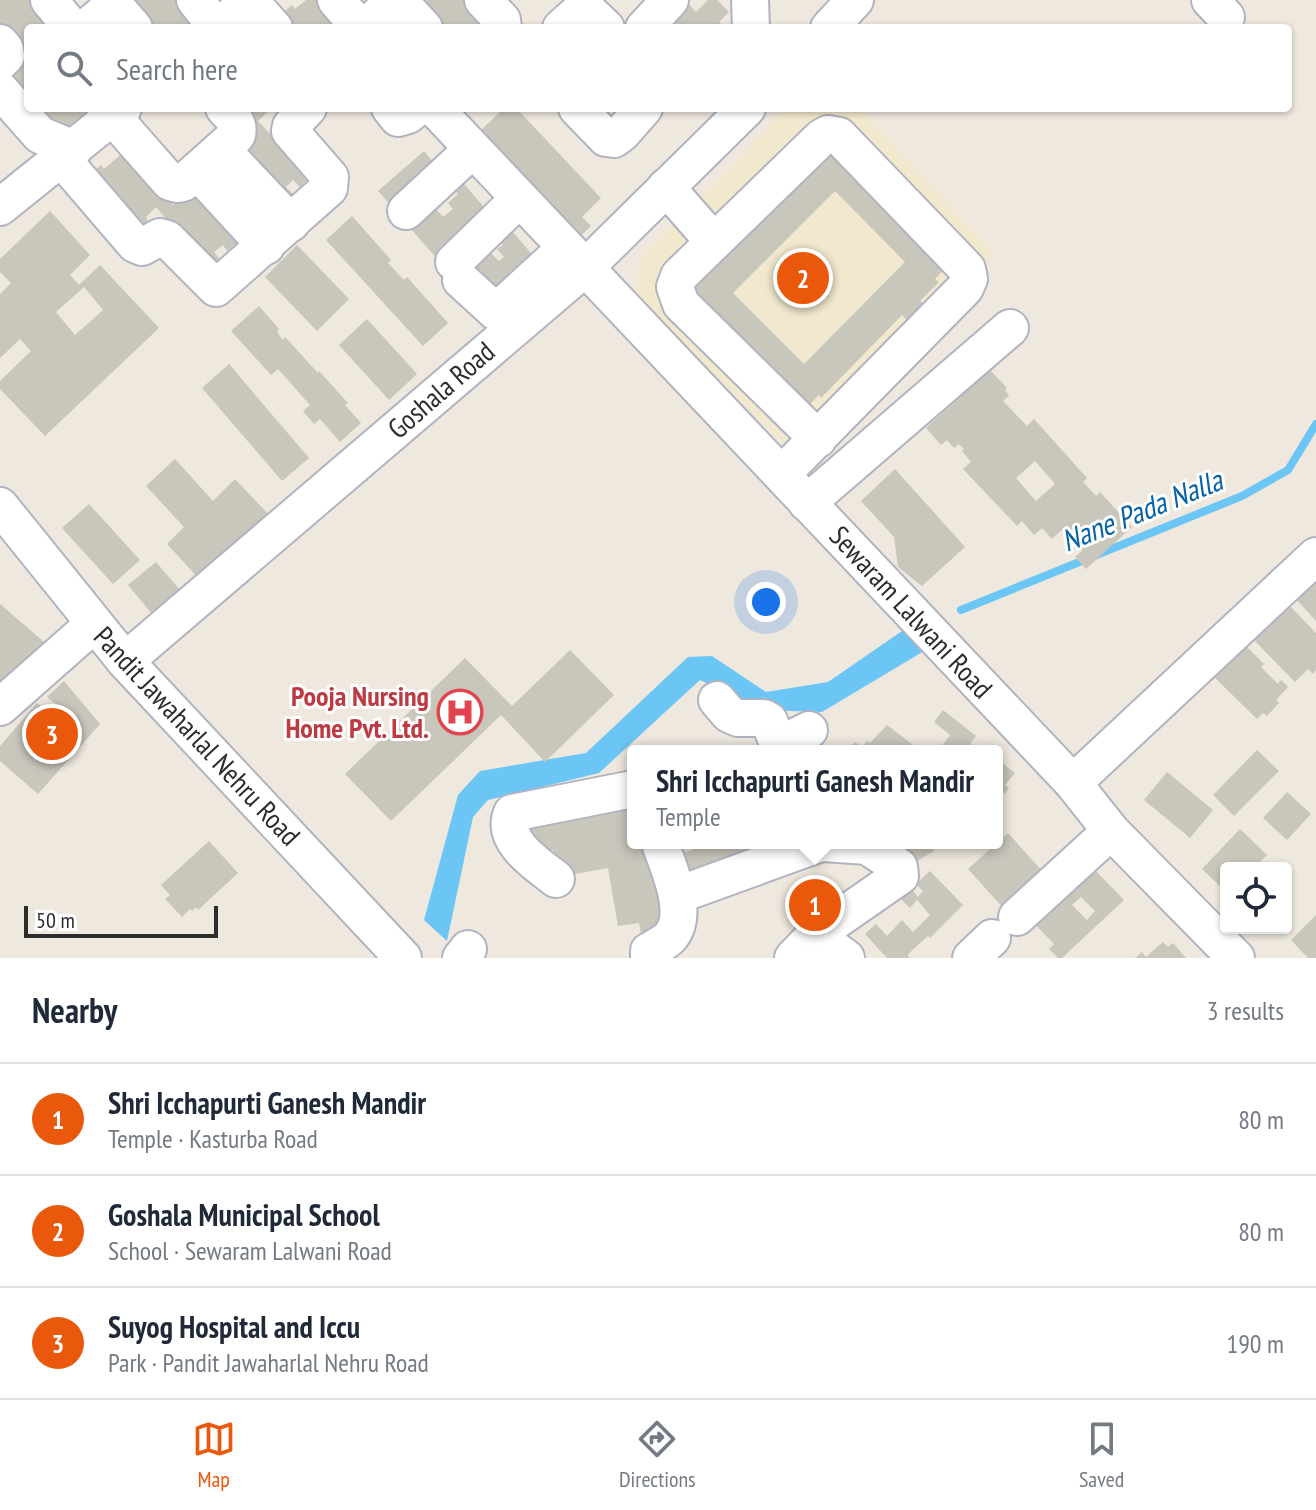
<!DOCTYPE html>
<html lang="en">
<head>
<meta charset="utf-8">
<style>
	body { margin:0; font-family:"PT Sans Narrow",sans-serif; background:#f2f2f3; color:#1f2937 }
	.controls { position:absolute; right:24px; bottom:24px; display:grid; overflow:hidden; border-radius:8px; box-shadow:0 2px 6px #0004 }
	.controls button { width:72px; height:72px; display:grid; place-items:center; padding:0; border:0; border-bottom:2px solid #e0e1e3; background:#fff; color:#1f2937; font:40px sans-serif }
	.scale { position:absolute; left:24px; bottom:20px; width:194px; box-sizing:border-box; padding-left:8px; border:4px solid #2c2c2c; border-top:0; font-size:22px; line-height:28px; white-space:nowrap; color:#2c2c2c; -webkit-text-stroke:6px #fff; paint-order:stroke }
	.you { position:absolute; left:766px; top:602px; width:28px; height:28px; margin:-20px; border:6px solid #fff; border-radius:50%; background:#1a73e8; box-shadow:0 0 0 12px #1a73e833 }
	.badge { display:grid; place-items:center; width:52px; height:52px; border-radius:50%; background:#ea580c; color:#fff; font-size:26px; font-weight:700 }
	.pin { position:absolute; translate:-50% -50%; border:4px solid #fff; box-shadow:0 2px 8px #0006 }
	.popup { position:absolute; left:627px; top:745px; width:376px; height:104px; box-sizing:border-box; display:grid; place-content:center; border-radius:8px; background:#fff; filter:drop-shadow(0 2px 6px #0005); font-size:26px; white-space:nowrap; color:#747a83 }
	.popup b { font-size:30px; color:#1f2937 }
	.popup::after { content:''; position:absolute; left:50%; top:100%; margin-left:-16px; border:16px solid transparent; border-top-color:#fff }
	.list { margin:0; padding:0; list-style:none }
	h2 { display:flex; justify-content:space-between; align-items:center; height:104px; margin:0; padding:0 32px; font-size:34px }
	h2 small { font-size:26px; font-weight:400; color:#747a83 }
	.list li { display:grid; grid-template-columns:52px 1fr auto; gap:24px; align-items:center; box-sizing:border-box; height:112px; padding:0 32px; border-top:2px solid #e0e1e3 }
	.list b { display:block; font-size:30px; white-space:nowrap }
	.list p { margin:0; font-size:26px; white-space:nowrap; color:#747a83 }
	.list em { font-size:26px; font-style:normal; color:#747a83 }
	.icon { flex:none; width:44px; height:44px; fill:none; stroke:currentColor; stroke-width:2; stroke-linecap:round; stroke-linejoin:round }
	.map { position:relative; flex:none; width:1316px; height:958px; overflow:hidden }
	.search { position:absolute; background:#fff; box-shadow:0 2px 6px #0004; left:24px; right:24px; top:24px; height:88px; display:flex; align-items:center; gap:20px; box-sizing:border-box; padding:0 28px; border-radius:8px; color:#747a83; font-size:30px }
	.sheet { height:440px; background:#fff }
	nav { display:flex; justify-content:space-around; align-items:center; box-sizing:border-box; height:112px; border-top:2px solid #e0e1e3; background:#fff; font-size:22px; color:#747a83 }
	nav a { display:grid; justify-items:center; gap:4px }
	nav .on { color:#ea580c }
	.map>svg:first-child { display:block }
</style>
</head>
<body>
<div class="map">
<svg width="1316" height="958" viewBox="0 0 1316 958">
	<rect width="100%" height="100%" fill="#eee8de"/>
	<!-- education -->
	<polygon fill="#f1e8cd" points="787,108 859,108 994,253 794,454 634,301 642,255"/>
	<!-- water -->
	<polygon fill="#6cc6f5" points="905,629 924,651 822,712 762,710 700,680 599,773 488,800 473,817 447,941 424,920 458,795 480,771 586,753 688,657 712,656 766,692 828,682"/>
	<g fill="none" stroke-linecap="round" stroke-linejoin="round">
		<!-- stream -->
		<polyline stroke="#6cc6f5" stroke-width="8" points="961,610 1242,496 1288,470 1316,424"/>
	</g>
	<!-- building -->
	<g fill="#c9c6bc" fill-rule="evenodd">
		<polygon points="0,0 39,0 63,28 28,28 28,101 8,77 27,61 0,28"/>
		<polygon points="125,0 180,0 198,21 189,28 180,25 177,28 149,28"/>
		<polygon points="306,0 325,0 349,28 291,28 280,16 292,5 295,9"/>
		<polygon points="413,0 475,0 491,28 439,28"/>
		<polygon points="685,0 696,12 708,0 717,0 729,12 719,22 723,26 721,28 665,28"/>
		<polygon points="34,108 95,108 59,138"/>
		<polygon points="232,108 272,108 258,121 310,177 300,187 293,180 286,187 293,194 284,203 230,146"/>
		<polygon points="504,108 516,108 601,198 582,217 591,226 577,239 478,133"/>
		<path d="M829,142L950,263L935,279L939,282L920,301L924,304L908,321L902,315L821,398L819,395L802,412L681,290ZM835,191L905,262L804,364L733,293Z"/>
		<polygon points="126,150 173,205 181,198 190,182 240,240 227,251 223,245 214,252 219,258 208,268 156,207 146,217 148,220 137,230 89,175 101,165 104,169"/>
		<polygon points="424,151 439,169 396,211 378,191"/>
		<polygon points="463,183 490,214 469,222 462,229 468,236 439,261 411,229 435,208 443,217 453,209 448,203 458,194 455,190"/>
		<path d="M50,211L90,255L70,275L79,285L100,265L159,328L45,436L0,389V381L31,351L20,339L0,358V294L11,283L0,272V259ZM84,287L103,310L75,335L56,312Z"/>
		<polygon points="352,216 391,260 388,263 404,280 407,277 448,323 423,346 326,240"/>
		<polygon points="513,232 542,266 531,275 521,264 511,273 521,284 494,308 468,271 490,252 499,261 504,257 497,249 503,245 501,243"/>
		<polygon points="297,245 349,299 317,331 265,277"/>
		<polygon points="259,306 279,329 277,332 283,340 285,337 318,373 319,371 348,403 345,405 361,423 340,442 320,419 314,424 303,411 310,405 278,369 271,375 231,331"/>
		<polygon points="367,319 417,374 389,400 339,345"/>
		<polygon points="229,364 309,458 282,481 202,388"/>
		<path d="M990,370L1007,388L1005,390L1009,396L1003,401L1027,426L1034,419L1087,478L1083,482L1096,496L1100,492L1132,527L1086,569L1075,557L1082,551L1063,529L1052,539L1042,528L1034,535L1022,521L1017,526L963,469L971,462L962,451L964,449L959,444L954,448L947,440L941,445L926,428ZM1035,461L1055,484L1036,501L1016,478Z"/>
		<polygon points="175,459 213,501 235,479 270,516 201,581 167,544 184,527 146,486"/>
		<polygon points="895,469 965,547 922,586 898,567 894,537 861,501"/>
		<polygon points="89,504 140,560 113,584 62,528"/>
		<polygon points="156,562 180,590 152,614 128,585"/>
		<polygon points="1316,580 1316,621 1296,599"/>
		<polygon points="1287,603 1316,633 1316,670 1313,674 1308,669 1295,682 1252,638"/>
		<polygon points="0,604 44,642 0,694"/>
		<polygon points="1244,644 1264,664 1261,667 1278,684 1281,680 1288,687 1276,700 1279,703 1267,716 1263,713 1257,719 1213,676"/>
		<polygon points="570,650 614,695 545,762 501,715 391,821 345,774 465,658 512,706"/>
		<polygon points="64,681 100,724 38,794 0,761 0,746 37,703 55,718 62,709 47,697"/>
		<polygon points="943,710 976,736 970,744 979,751 938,751 950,735 934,722"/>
		<polygon points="887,725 921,751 847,751 855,742 862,747 867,741 870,743"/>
		<polygon points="1257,750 1279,771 1234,816 1213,795"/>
		<polygon points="997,759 1015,773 1005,785 1009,788 1005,794 997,787"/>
		<polygon points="1167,772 1213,810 1190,838 1144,800"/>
		<polygon points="1287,792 1311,814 1287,840 1263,818"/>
		<polygon points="633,801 633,843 645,843 649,870 660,868 670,928 641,933 639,923 618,926 608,868 558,877 553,850 539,852 524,834 532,833 529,818"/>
		<polygon points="1240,829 1267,855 1254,868 1226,868 1226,892 1202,869"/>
		<polygon points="1008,833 1044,873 1004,909 968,869"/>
		<polygon points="209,841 238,873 198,910 196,907 192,911 190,909 182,917 165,899 170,895 161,885"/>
		<polygon points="709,843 795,843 688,885 679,855"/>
		<polygon points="885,843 929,843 934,851 909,866"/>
		<path d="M1092,867L1124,900L1062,958H1058L1049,949L1054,944L1024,913ZM1081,897L1095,911L1087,920L1072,905Z"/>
		<polygon points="930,871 963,905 930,938 928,936 908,954 909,958 887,958 865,934 876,924 887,936 902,920 913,932 930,915 917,900 910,908 901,899 911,889 918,897 923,891 916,884"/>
		<polygon points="1316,915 1316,958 1308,958 1291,940"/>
		<polygon points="1163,942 1168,947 1173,943 1186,958 1135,958 1142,952 1146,957"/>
	</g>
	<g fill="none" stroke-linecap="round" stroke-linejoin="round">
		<!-- minor casing -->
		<g stroke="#b2b3c0" stroke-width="40">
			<g id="minor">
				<polyline points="49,0 72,28"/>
				<polyline points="195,0 217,28"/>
				<path d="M336,0C366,36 363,27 396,0"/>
				<polyline points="398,0 424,28"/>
				<polyline points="483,0 502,20 503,28"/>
				<polyline points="750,0 751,28"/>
				<polyline points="1210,0 1226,17"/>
				<polyline points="250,1 274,28"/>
				<polyline points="86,28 112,6 116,7 134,28"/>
				<polyline points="217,28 251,0"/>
				<polyline points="561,28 581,10 586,9 606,28"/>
				<polyline points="644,28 670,0"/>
				<polyline points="829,28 855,0"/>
				<polyline points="0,43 5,49 6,56 0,62"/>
				<polyline points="0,90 40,135 74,149"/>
				<path d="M105,108L170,182L177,184L183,183L237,135C240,123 232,117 224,108"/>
				<polyline points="390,108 398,118 408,115 417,108"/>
				<polyline points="577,108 606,138 614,139 622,133 644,108"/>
				<polyline points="440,114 1073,783 1111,831 1236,958"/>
				<polyline points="221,149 291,223"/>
				<polyline points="62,159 135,244 142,247 160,237 167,239 216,288 329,188 330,177 290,131 291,126 308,108"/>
				<polyline points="197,171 266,246"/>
				<polyline points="666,187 714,242"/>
				<polyline points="0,207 123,108"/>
				<polyline points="406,211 473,149"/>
				<polyline points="454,262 519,199"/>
				<polyline points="461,280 496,312 555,258"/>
				<polyline points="782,474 965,288 969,279 967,269 839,136 828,134 821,138 679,276 675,287 681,304 818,439"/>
				<polyline points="807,503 1010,328"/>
				<polyline points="0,506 125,661 403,958"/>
				<polyline points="125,661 585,268 747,108"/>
				<polyline points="717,700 729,714 738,718 764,718 769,721 781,751"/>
				<polyline points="0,707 94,624"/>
				<polyline points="779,745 809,730"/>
				<polyline points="1073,783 1316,556"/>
				<path d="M556,879C537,864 500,841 512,813L633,789"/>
				<polyline points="678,895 821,843"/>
				<polyline points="1017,917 1111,831"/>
				<polyline points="815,935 846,958"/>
				<polyline points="461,958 468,949"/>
				<path d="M649,958V951C656,947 666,942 671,936C690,913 668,867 660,843"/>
				<polyline points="793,958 815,935 900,876 899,867 867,846 824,843"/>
				<polyline points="971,958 992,938"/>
			</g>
		</g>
		<!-- minor -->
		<use href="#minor" stroke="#fff" stroke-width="36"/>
	</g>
	<!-- icons -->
	<defs>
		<g id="hospital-ring" transform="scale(2.3)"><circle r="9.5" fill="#fff" stroke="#e0444e" stroke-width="1.5"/><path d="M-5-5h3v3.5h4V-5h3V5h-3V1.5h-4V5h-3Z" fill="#e0444e"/></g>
	</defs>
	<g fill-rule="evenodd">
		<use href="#hospital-ring" x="460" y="712"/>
	</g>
	<g text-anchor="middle" stroke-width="6" stroke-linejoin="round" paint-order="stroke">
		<!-- street labels -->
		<g font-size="28" fill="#2c2c2c" stroke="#fff">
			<text transform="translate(441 390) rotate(-41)" y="10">Goshala Road</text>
			<text transform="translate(911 612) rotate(47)" y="10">Sewaram Lalwani Road</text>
			<text transform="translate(197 736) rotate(47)" y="10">Pandit Jawaharlal Nehru Road</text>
		</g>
		<!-- health labels -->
		<g font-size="28" font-weight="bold" fill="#be3a42" stroke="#fff" text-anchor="end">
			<text x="429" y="706">Pooja Nursing<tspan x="429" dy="32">Home Pvt. Ltd.</tspan></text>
		</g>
		<!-- water labels -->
		<g font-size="30" font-style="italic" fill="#0662a6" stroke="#fff">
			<text transform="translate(1142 511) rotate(-22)" y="10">Nane Pada Nalla</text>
		</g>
	</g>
</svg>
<div class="controls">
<button><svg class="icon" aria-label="locate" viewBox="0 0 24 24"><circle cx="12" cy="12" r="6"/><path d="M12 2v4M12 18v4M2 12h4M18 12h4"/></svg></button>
</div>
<div class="scale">50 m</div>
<div class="you"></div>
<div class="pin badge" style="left:815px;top:905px">1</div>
<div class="popup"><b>Shri Icchapurti Ganesh Mandir</b>Temple</div>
<div class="pin badge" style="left:803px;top:278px">2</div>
<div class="pin badge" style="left:52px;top:734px">3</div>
<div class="search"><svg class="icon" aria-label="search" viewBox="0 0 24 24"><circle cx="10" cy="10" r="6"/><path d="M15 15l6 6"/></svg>Search here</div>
</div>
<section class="sheet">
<h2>Nearby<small>3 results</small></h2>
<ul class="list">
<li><span class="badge">1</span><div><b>Shri Icchapurti Ganesh Mandir</b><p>Temple · Kasturba Road</p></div><em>80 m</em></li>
<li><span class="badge">2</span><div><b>Goshala Municipal School</b><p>School · Sewaram Lalwani Road</p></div><em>80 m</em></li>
<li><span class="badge">3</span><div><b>Suyog Hospital and Iccu</b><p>Park · Pandit Jawaharlal Nehru Road</p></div><em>190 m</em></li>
</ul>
</section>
<nav>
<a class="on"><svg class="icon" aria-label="map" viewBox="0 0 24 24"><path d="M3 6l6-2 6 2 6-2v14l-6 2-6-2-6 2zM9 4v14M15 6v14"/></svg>Map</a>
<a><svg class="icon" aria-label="directions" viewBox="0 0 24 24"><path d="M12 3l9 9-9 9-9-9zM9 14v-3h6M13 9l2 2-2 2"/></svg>Directions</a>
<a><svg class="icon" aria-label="saved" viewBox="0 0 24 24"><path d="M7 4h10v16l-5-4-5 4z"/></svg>Saved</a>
</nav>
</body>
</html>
